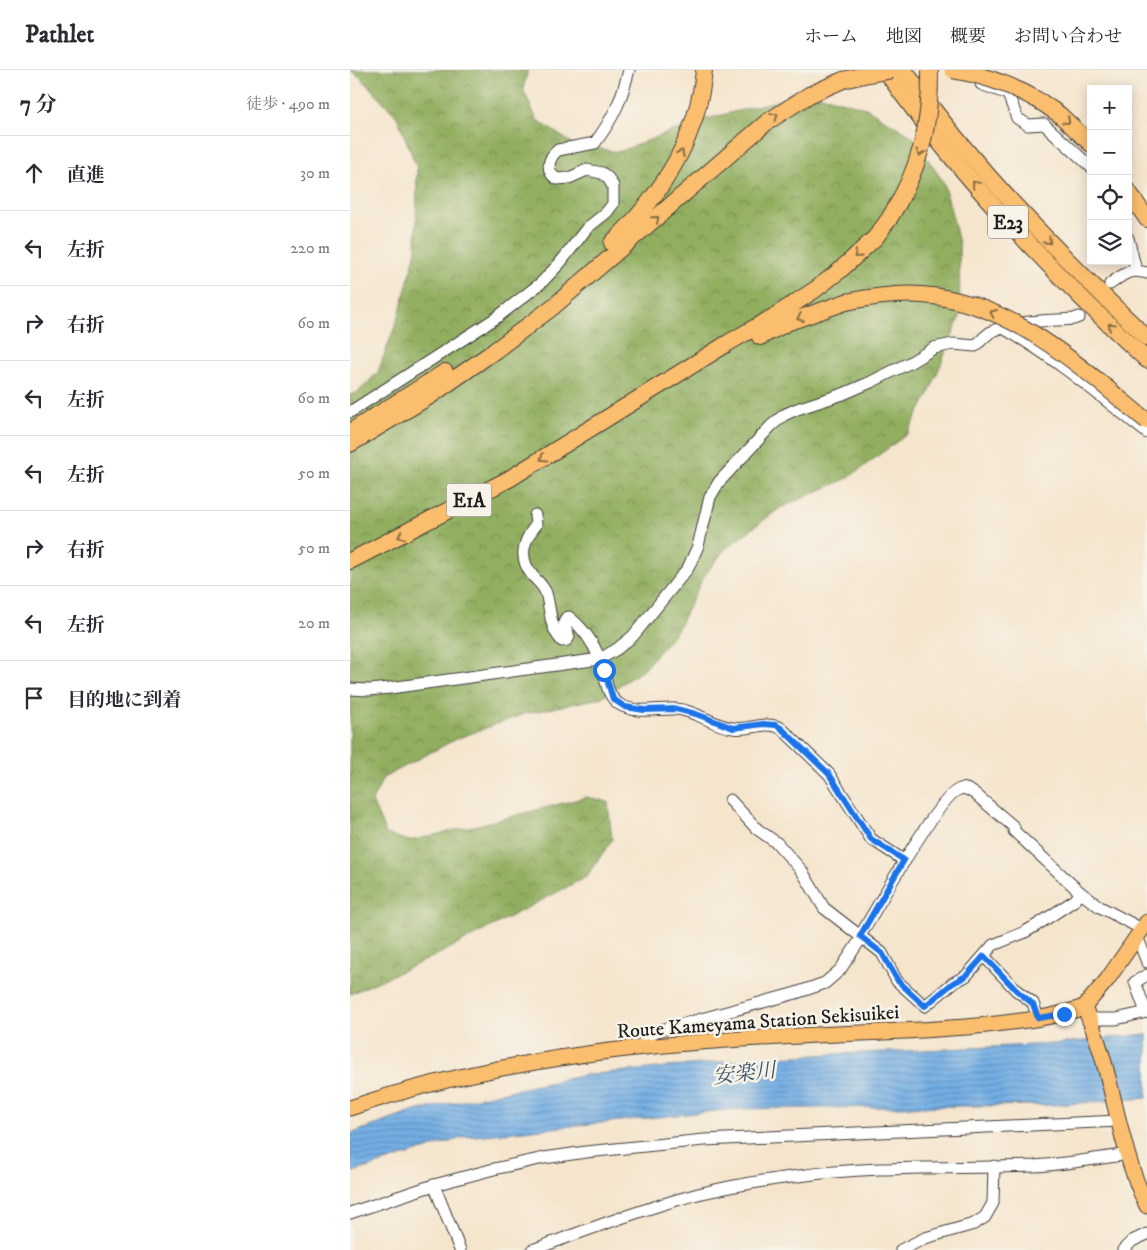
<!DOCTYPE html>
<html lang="ja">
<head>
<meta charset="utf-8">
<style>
	body { margin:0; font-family:"IM FELL DW Pica","Noto Serif JP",serif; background:#f2f2f3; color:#2b2b33 }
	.controls { position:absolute; right:15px; top:15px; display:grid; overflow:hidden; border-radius:0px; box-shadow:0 2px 12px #0003 }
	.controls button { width:45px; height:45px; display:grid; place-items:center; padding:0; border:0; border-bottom:1px solid #e1e1e2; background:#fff; color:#2b2b33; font:25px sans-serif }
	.stop { position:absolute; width:15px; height:15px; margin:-11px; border:4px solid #1a73e8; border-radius:50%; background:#fff }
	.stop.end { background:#1a73e8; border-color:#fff; box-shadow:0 1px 5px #0008 }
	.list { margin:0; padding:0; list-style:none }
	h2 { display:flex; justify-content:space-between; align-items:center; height:65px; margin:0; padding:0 20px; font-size:21px }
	h2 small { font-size:16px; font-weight:400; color:#7c7c81 }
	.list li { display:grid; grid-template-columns:32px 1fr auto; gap:15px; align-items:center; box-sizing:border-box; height:75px; padding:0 20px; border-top:1px solid #e1e1e2 }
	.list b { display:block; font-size:19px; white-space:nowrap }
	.list em { font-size:16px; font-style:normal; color:#7c7c81 }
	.icon { flex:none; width:28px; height:28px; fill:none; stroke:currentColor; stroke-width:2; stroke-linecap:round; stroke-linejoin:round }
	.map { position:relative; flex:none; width:797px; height:1180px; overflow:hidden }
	header { display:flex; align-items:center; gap:30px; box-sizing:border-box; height:70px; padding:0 25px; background:#fff; border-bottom:1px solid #e1e1e2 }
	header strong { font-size:24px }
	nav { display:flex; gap:28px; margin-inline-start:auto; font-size:18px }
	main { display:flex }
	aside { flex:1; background:#fff }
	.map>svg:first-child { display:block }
</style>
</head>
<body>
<header>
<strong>Pathlet</strong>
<nav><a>ホーム</a><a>地図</a><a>概要</a><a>お問い合わせ</a></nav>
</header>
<main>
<aside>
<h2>7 分<small>徒歩 · 490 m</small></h2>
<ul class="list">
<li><svg class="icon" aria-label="ahead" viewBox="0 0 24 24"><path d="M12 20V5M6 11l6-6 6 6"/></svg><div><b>直進</b></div><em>30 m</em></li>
<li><svg class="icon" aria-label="left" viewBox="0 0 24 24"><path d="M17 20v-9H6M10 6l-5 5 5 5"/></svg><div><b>左折</b></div><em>220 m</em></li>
<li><svg class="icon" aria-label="right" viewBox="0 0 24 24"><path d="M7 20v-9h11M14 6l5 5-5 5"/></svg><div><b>右折</b></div><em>60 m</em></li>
<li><svg class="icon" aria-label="left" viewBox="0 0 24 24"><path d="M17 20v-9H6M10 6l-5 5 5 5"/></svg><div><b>左折</b></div><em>60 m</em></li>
<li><svg class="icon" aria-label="left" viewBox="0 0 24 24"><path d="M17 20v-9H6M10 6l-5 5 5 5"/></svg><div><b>左折</b></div><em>50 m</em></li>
<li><svg class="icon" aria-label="right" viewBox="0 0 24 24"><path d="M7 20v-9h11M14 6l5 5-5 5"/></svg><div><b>右折</b></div><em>50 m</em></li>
<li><svg class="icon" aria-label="left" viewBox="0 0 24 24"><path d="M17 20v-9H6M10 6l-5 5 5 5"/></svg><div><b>左折</b></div><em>20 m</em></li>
<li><svg class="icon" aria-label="arrive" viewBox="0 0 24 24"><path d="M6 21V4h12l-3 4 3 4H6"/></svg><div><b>目的地に到着</b></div></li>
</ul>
</aside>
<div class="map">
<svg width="797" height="1180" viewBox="0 0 797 1180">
	<defs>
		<pattern id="forest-crowns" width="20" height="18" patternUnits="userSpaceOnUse" patternTransform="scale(1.25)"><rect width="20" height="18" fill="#92af61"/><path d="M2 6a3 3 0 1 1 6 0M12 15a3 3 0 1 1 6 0" fill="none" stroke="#768e4f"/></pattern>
		<pattern id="water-rules" width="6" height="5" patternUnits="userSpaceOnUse" patternTransform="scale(1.25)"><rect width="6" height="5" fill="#73aee4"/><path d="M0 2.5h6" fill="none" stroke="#5e8db8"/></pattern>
	</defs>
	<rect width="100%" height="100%" fill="#f7f3e8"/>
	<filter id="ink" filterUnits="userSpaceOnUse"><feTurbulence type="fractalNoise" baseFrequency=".02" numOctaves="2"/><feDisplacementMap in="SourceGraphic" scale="10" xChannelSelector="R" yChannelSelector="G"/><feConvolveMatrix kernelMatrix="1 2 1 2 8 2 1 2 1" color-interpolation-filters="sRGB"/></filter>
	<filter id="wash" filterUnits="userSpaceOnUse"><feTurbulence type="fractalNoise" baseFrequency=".0096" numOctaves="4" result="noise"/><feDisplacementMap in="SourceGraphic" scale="20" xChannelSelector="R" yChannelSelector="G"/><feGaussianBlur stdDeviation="1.12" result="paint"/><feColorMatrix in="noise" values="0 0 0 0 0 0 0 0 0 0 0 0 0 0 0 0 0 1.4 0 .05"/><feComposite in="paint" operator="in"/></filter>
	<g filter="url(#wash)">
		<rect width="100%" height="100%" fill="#f5e5cd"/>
		<!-- forest -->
		<polygon fill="url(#forest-crowns)" stroke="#57663e" points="0,0 178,0 173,19 187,50 223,74 268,82 349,51 442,27 472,26 516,38 563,67 594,113 609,173 610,246 579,324 557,364 498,408 430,438 375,479 354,506 327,560 293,600 250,628 174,644 106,669 33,708 22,731 36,764 59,771 136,753 237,727 258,732 262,770 236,807 85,886 0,924 0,325 8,322 28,302 49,245 66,181 67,98 47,47 10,7"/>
		<!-- water -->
		<polygon fill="url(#water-rules)" stroke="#486580" points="797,964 797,1028 703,1035 385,1039 115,1067 0,1103 0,1064 65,1041 235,1005 423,987 704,974"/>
	</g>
	<g filter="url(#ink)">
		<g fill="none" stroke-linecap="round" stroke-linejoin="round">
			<!-- minor casing -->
			<g stroke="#3d3a37" stroke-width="13">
				<g id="minor">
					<polyline points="631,14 658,24 667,48 678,55 694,54 741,97"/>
					<polyline points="778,168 786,200"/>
					<path d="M760,214C774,204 779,198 797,203"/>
					<path d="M653,258C705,287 750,326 797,363"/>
					<path d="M0,342L146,248L191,213L210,193L237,158L256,143L263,134V116L258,108L252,103L237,100L219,108L207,109C195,101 198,88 208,80L245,73C264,47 271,31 279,0"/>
					<path d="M185,445L186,455C173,471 168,487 182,505C187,511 193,515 196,523C201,540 199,557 212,571L217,570L219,567L214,553L216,548L219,547C233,558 244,574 250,590C256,604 255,625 269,634C287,645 307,638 325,639C346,640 363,656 383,658C400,661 414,650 431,658L479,704L521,769L555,791"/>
					<path d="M0,619L19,620L40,618L250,589L267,579L283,566L338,498L348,476L360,427L369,412L421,356L434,345L447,339L493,324L521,312L561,292L584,278L603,274L625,276C631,271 636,264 643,261C666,250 699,251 724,249L729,247"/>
					<polyline points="380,730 407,759 427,773 452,801 474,838 532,883 547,911 575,936 603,913 616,906 643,875 673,863 687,855 725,830 731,823"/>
					<path d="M510,866C524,843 590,723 610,719C615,717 620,721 624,723L664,757V761L731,823L750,837L792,859"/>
					<polyline points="787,866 797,892"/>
					<polyline points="634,886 666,920 683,933 688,948"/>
					<polyline points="796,942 785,912 797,905"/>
					<polyline points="740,949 766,949 797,942"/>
					<polyline points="290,976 304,962 446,923 475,913 490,900 512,867"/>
					<polyline points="84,1115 110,1180"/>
					<polyline points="0,1143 84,1115 144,1099 194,1088 236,1082 354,1070 769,1051"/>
					<path d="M182,1180C237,1160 292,1139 348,1124C381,1116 415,1110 449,1106C527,1095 605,1099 684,1096C715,1094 747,1089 778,1084"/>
					<polyline points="551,1180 575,1168 624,1154 635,1147 643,1133 644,1096"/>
					<polyline points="773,1180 782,1171 797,1164"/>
				</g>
			</g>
			<!-- major casing -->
			<g stroke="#3d3a37" stroke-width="17">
				<g id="major">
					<polyline points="734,937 757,910 797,852"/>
					<path d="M0,1038C139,991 285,974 431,967C496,963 561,962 627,956C663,952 700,949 734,937C764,1000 766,1073 797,1136"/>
				</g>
			</g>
			<!-- highway casing -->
			<g stroke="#3d3a37" stroke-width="18">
				<g id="highway">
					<path d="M535,0C610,107 701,202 797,290"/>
					<path d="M554,0C624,99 710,185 797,268"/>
					<polyline points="691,32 710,45 741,74"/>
					<polyline points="778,121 797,149"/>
					<path d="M262,173C311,126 348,68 354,0"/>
					<polyline points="410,267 439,252 496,232"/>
					<polyline points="0,362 95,302"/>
					<polyline points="0,374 80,326 143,282 204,236 417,52 459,25 493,10"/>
					<polyline points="0,491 159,409 378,273 425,246 466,219 488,202 525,168 539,149"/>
				</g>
			</g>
			<!-- minor -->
			<use href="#minor" stroke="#fff" stroke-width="11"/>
			<!-- major -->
			<use href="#major" stroke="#fabe6e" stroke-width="15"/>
			<!-- highway -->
			<use href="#highway" stroke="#fabe6e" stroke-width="16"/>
			<!-- highway-bridge casing -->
			<g stroke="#3d3a37" stroke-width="18" stroke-linecap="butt">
				<g id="highway-bridge">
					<path d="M603,0C634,5 664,16 691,32"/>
					<polyline points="493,10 518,4 542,0"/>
					<path d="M539,149C569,101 581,57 580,0"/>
					<path d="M496,232C521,227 546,223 572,225C662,231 730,297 797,351"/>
				</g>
			</g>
			<!-- highway-bridge -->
			<use href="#highway-bridge" stroke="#fabe6e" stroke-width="16"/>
		</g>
		<!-- one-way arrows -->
		<defs><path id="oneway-chevron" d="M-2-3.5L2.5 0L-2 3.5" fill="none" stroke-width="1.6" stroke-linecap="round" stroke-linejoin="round" transform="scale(1.25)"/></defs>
		<g stroke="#8b6d45">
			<use href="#oneway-chevron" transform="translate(425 46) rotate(-36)"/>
			<use href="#oneway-chevron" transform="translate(717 51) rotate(41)"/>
			<use href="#oneway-chevron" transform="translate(331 83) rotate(-62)"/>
			<use href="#oneway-chevron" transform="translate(570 83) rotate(107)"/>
			<use href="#oneway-chevron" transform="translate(625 114) rotate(-131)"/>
			<use href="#oneway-chevron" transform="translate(306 149) rotate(-41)"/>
			<use href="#oneway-chevron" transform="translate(698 171) rotate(46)"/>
			<use href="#oneway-chevron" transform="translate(507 185) rotate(138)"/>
			<use href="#oneway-chevron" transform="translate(643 243) rotate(-157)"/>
			<use href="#oneway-chevron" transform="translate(450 248) rotate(160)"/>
			<use href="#oneway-chevron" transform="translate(761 256) rotate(-137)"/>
			<use href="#oneway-chevron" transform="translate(193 388) rotate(148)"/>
			<use href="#oneway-chevron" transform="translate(51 466) rotate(154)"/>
		</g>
	</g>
	<g fill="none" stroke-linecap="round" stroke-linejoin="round" filter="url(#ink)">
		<!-- route -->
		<polyline stroke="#1a73e8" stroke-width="6" points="254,600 263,629 275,637 294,640 326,639 346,644 383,658 413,654 426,655 431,658 479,704 521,769 554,790 510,866 532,883 548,911 575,936 603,913 616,906 634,886 666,920 683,934 688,948 714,944"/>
	</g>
	<g text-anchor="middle" stroke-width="5" stroke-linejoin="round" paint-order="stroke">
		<!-- shield labels -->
		<g fill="#f7f3e8" stroke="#5e5c59" stroke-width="1">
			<rect x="638" y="135.5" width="40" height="33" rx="4"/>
			<rect x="96.5" y="413.5" width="45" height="33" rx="4"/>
		</g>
		<g font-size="19" font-weight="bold" fill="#1c1c1c">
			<text x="658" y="159">E23</text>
			<text x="119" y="437">E1A</text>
		</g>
		<!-- street labels -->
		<g font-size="20" fill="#1c1c1c" stroke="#f7f3e8">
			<text transform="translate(408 951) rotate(-4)" y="7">Route Kameyama Station Sekisuikei</text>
		</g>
		<!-- water labels -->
		<g font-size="21" font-style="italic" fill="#3f566c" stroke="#f7f3e8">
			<text transform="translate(394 1003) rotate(-6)" y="7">安楽川</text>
		</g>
	</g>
</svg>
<div class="controls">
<button>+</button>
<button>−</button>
<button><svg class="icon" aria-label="locate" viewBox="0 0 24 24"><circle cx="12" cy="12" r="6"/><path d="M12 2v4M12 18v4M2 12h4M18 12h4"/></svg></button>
<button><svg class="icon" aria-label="layers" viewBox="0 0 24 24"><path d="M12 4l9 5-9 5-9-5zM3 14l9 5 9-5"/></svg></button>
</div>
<div class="stop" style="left:254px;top:600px"></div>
<div class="stop end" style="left:714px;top:944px"></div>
</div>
</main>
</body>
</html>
